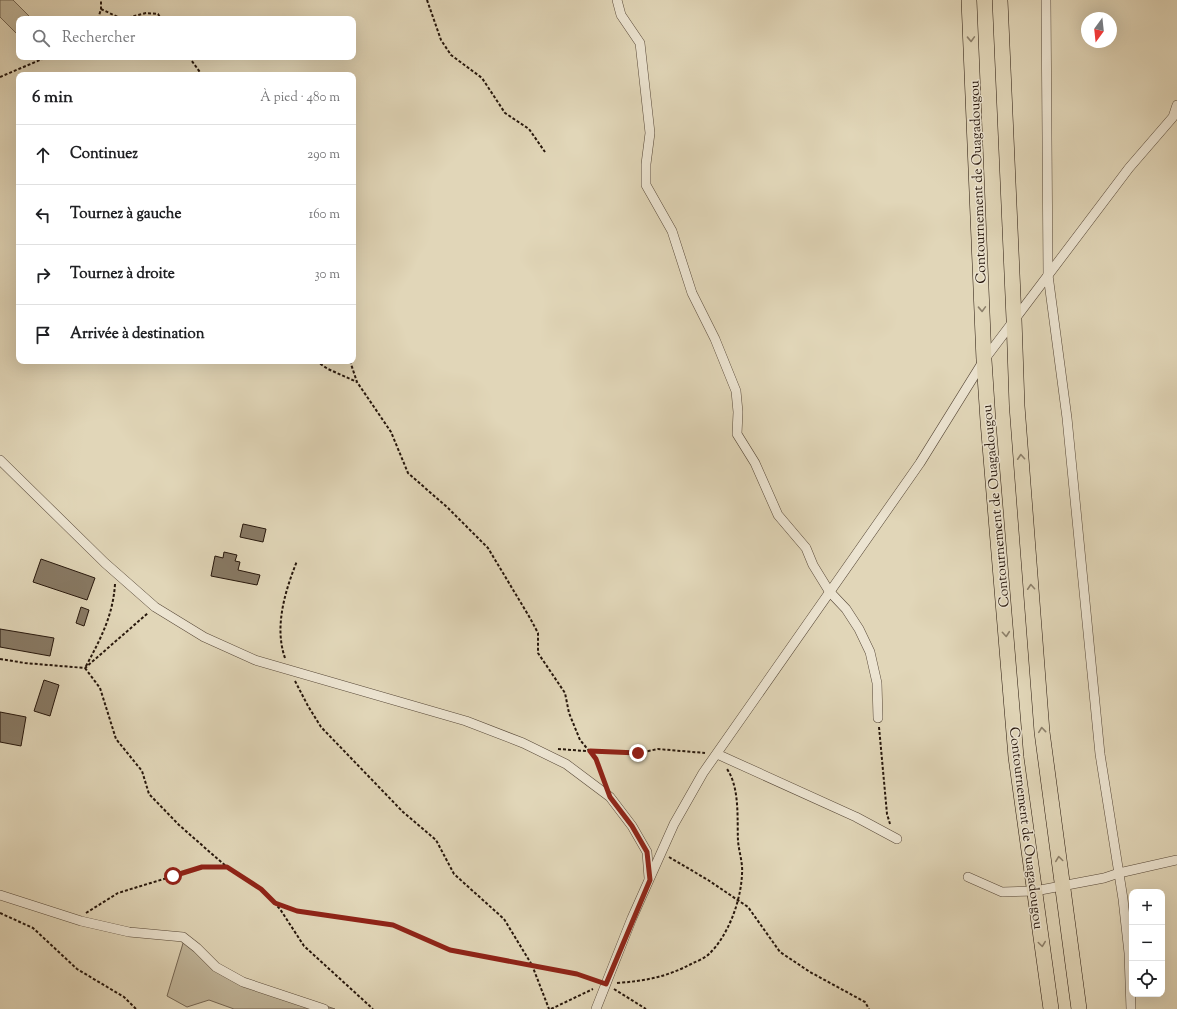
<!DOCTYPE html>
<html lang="fr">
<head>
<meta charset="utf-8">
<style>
	body { margin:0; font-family:"Sorts Mill Goudy",serif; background:#f6f6f6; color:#202124 }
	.controls { position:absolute; right:12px; bottom:12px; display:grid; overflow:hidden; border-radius:8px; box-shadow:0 4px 16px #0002 }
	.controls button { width:36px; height:36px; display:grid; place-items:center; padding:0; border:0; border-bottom:1px solid #e0e0e0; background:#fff; color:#202124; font:20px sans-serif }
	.compass { position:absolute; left:1081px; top:12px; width:36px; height:36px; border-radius:50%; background:#fff; box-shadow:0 4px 16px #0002; rotate:195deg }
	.stop { position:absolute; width:12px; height:12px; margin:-9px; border:3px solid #8f2418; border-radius:50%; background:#fff }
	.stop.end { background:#8f2418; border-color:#fff; box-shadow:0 1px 4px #0008 }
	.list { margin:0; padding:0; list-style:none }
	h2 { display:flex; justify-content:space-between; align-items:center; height:52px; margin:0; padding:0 16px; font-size:17px }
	h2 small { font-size:13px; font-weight:400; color:#757577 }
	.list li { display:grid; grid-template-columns:26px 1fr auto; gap:12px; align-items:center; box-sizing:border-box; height:60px; padding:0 16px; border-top:1px solid #e0e0e0 }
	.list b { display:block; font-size:15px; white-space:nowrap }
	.list em { font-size:13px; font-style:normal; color:#757577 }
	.icon { flex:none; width:22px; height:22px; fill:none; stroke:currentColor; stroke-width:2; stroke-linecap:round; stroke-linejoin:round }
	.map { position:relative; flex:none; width:1177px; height:1009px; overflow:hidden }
	.search { position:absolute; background:#fff; box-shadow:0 4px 16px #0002; left:16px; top:16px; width:340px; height:44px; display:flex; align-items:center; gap:10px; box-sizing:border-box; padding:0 14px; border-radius:8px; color:#757577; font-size:15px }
	.panel { position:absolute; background:#fff; box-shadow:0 4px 16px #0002; left:16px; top:72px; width:340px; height:292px; border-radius:8px }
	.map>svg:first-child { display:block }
</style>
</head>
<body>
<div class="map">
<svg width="1177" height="1009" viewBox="0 0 1177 1009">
	<rect width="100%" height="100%" fill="#e1d6b8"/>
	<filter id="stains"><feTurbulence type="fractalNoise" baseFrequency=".005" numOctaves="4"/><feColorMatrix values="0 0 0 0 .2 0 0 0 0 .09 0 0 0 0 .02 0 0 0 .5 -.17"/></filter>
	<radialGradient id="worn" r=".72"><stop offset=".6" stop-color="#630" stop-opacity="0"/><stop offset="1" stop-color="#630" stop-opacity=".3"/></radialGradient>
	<!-- green -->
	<g fill="#c1b69b" stroke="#746654">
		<polygon points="0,0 13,0 32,19 19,19 19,36 0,17"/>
		<polygon points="184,940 211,963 245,979 335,1009 234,1009 209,1000 187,1007 167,996"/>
	</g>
	<!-- building -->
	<g fill="#887a65" stroke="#27170c">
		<polygon points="243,524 266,529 263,542 240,537"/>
		<polygon points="224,552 237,555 235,561 240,562 238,570 260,575 257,585 211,576 215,556 223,558"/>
		<polygon points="41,559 95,578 87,600 33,582"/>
		<polygon points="81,607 89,610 84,626 76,623"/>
		<polygon points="0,629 54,638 50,656 0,647"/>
		<polygon points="44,680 59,685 50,716 34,711"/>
		<polygon points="0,712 26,717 21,746 0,742"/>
	</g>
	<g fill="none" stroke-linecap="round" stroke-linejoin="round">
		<!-- minor casing -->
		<g stroke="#564737" stroke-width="10">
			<g id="minor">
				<polyline points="617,0 621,15 640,43 650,133 646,164 646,185 672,231 692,293 715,339 736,391 738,412 737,434 755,463 778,515 806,548 813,565 829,591 846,609 859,629 870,652 877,683 878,718"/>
				<polyline points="1046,0 1048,275 1067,418 1100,754 1123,899 1129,953 1131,1009"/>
				<polyline points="0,460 105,563 155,607 204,637 255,660 466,721 523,743 566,764 610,797 632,826 647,852 649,878"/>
				<polyline points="717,754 856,817 897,839"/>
				<polyline points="968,877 1002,892 1035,891 1104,878 1119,873 1177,860"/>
				<polyline points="0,895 81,921 129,932 183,937 197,948 216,967 243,982 324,1009"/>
				<polyline points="596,1009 632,918 674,824 703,773 920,463 984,360 1129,168 1173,117 1177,105"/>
			</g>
		</g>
		<!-- trunk casing -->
		<g stroke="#27170c" stroke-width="16">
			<g id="trunk">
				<polyline points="969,0 984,360 988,421 1016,757 1051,1009"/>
				<polyline points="1000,0 1014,319 1017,406 1042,732 1079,1009"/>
			</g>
		</g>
		<!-- path -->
		<g stroke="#27170c" stroke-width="2" stroke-dasharray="3 2" stroke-linecap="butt">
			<polyline points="427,0 441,40 451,55 482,78 505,113 529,129 545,152"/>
			<polyline points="101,9 122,19 146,13 158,14 161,19"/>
			<polyline points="98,19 101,9 101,0"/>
			<polyline points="189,57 202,75"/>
			<polyline points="0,77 47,57"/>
			<polyline points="316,361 328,369 357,382"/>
			<polyline points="350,361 357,382 391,432 408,473 448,508 488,548 530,618 538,633 538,653 565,693 569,713 580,740 596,759 604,781"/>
			<path d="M115,584C113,616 100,640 85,668L100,688L116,739L142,771L149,794L179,825L212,854L227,867L261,889L280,909L304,946L373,1009"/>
			<path d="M285,658C274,627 285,591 297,561"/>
			<polyline points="0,659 25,663 85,668 148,613"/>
			<polyline points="295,681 308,706 321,727 403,812 436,840 454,874 504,919 532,965 577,974 598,981"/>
			<polyline points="879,727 887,814 890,824"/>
			<polyline points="558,749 612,753 639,753 658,749 705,753"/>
			<polyline points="669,857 708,880 748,907 780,952 810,972 865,1002 869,1009"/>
			<polyline points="276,903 297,911 393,925 450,950 532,965 549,1009"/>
			<polyline points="0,913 33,928 77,969 124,997 136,1009"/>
			<polyline points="86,913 118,893 203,867 226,867"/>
			<path d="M617,983C645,981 667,977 693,963C698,961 705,958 709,954C728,936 741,901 742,874C743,863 739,852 738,841C737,819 740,788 727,769"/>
			<polyline points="614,989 646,1009"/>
			<polyline points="551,1009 593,989"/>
		</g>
		<!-- minor -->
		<use href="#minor" stroke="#ece4d1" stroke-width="9"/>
		<!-- trunk -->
		<use href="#trunk" stroke="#e1d6b8" stroke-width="15"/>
	</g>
	<!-- one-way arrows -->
	<defs><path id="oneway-chevron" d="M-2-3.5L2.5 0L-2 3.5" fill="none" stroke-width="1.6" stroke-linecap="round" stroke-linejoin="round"/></defs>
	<g stroke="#8d806b">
		<use href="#oneway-chevron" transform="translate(971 39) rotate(88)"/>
		<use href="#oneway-chevron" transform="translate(982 309) rotate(88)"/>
		<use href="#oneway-chevron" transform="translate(1021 457) rotate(-94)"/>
		<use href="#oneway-chevron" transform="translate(1031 587) rotate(-94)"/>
		<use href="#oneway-chevron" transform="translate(1006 634) rotate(85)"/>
		<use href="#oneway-chevron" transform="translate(1042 730) rotate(-96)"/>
		<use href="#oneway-chevron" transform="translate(1059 859) rotate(-98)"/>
		<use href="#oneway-chevron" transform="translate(1042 944) rotate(82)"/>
	</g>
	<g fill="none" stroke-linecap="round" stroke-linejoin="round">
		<!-- route -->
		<polyline stroke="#8f2418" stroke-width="5" points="173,876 202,867 227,867 261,889 275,903 297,911 393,925 450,950 577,974 606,984 650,880 647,852 632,826 610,797 596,759 590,751 638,753"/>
	</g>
	<g text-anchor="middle" stroke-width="3" stroke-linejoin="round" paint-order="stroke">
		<!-- street labels -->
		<g font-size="14" fill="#27170c" stroke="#ece4d1">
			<text transform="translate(977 182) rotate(-92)" y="5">Contournement de Ouagadougou</text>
			<text transform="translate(995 506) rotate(-95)" y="5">Contournement de Ouagadougou</text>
			<text transform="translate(1027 828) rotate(83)" y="5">Contournement de Ouagadougou</text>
		</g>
	</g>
	<rect width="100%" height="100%" filter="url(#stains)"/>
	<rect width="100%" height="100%" fill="url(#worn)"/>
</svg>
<div class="controls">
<button>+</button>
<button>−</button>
<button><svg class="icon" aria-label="locate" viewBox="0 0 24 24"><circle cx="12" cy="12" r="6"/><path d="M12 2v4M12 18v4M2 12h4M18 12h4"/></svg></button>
</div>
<svg class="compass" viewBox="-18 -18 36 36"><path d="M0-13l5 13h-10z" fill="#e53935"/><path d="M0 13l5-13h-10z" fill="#757577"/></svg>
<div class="stop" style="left:173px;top:876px"></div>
<div class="stop end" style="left:638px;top:753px"></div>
<div class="search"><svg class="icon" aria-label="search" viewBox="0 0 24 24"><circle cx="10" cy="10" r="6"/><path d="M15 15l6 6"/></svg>Rechercher</div>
<section class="panel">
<h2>6 min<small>À pied · 480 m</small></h2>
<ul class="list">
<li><svg class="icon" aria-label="ahead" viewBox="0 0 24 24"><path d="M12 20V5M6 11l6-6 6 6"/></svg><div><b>Continuez</b></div><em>290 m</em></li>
<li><svg class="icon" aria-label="left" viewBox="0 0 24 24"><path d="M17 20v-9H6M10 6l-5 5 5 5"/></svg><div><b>Tournez à gauche</b></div><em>160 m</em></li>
<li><svg class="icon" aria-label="right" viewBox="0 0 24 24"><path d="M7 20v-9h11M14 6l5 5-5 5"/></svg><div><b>Tournez à droite</b></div><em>30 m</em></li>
<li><svg class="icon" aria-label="arrive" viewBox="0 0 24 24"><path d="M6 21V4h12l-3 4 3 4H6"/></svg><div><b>Arrivée à destination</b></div></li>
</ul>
</section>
</div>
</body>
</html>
